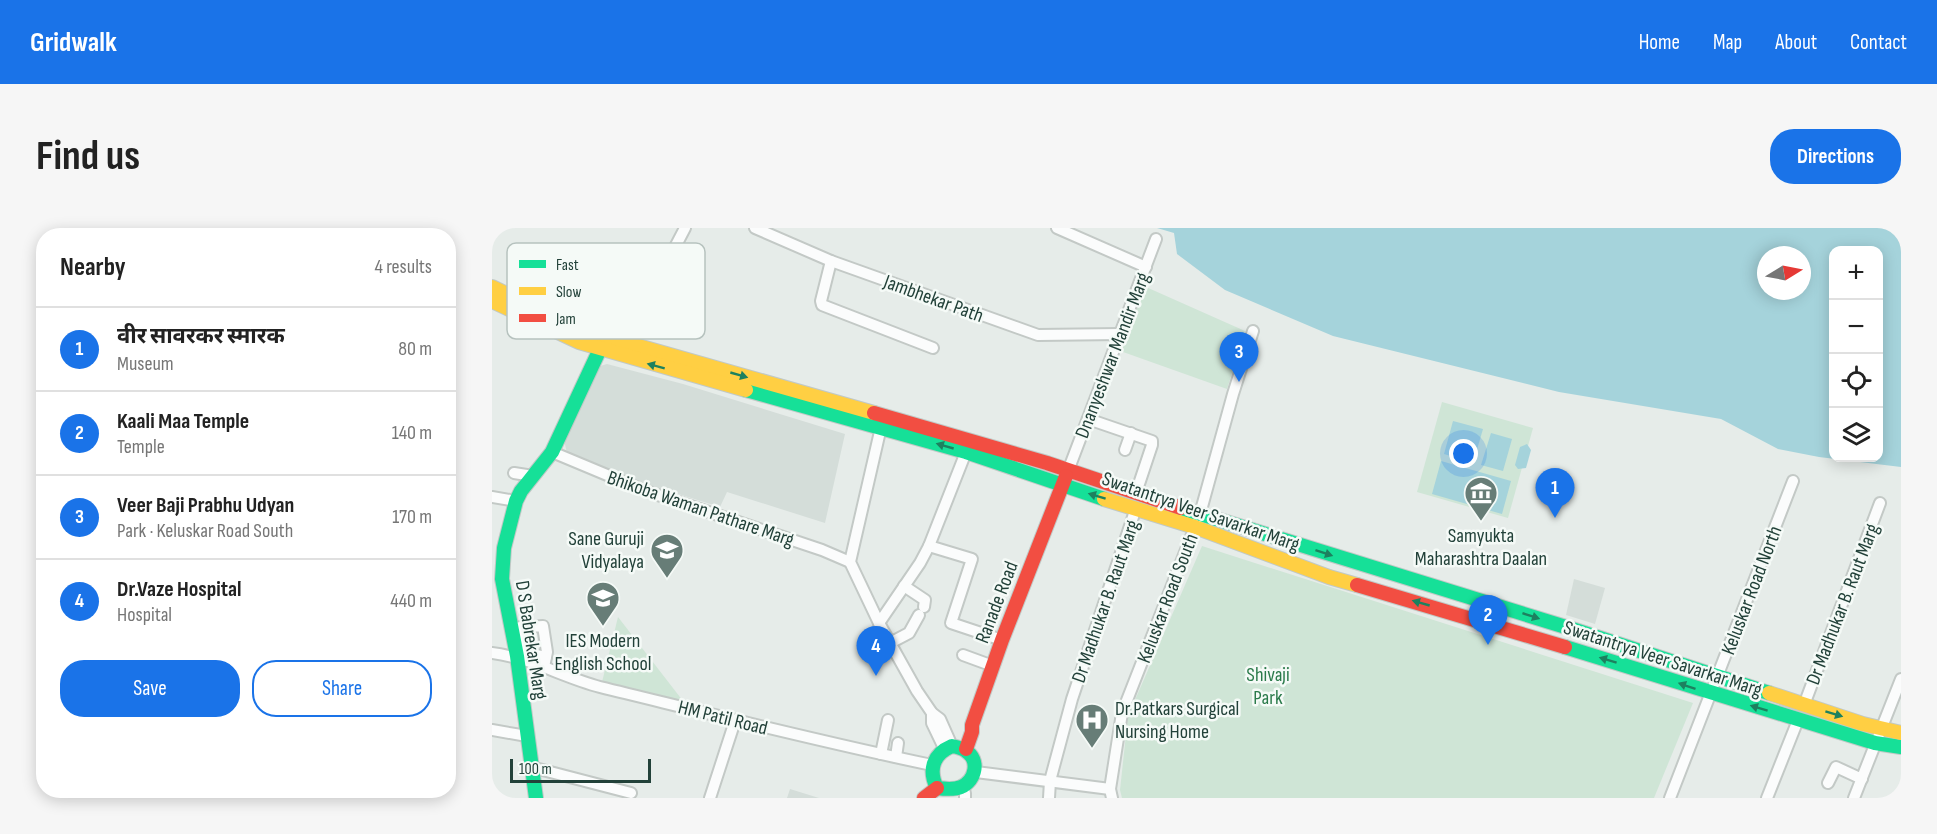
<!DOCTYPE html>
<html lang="en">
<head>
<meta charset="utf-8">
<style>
	body { margin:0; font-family:"Sofia Sans Condensed","Noto Sans Devanagari",sans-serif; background:#f6f6f6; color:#222 }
	.controls { position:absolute; right:18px; top:18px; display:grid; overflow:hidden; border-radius:12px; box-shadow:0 3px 15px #0003 }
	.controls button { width:54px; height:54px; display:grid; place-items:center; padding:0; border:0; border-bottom:2px solid #e0e0e0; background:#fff; color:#222; font:30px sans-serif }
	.compass { position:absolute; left:1265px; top:18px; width:54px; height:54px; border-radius:50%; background:#fff; box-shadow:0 3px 15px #0003; rotate:80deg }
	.scale { position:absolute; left:18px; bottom:15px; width:141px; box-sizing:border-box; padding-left:6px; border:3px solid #224139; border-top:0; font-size:16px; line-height:21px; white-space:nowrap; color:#224139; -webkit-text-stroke:4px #f5faf7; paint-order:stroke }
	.you { position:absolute; left:972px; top:226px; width:21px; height:21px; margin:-15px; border:4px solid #fff; border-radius:50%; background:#1a73e8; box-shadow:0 0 0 9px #1a73e833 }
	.badge { display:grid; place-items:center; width:39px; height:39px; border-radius:50%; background:#1a73e8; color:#fff; font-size:20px; font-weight:700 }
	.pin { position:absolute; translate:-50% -50px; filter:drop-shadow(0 2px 3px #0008) }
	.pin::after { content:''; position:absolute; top:32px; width:21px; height:18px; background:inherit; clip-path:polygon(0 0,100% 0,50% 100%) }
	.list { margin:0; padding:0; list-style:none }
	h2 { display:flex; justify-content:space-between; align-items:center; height:78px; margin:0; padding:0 24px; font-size:26px }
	h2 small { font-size:20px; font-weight:400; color:#767676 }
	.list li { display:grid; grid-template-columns:39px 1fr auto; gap:18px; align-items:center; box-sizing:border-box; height:84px; padding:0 24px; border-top:2px solid #e0e0e0 }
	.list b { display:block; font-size:22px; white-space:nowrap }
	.list p { margin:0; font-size:20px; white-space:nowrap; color:#767676 }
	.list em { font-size:20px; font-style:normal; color:#767676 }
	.actions { display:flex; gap:12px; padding:18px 24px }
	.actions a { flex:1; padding:14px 0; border:2px solid #1a73e8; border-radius:24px; text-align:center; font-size:21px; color:#1a73e8 }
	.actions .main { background:#1a73e8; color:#fff }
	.icon { flex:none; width:33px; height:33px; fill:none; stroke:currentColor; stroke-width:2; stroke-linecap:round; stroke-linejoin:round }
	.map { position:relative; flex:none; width:1409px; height:570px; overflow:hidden; border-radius:24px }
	header { display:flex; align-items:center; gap:36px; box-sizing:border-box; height:84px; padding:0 30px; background:#1a73e8; color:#fff }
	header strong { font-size:28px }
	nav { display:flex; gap:33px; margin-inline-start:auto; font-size:21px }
	.intro { display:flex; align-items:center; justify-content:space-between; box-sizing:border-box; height:144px; padding:0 36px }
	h1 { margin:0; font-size:42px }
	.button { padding:15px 27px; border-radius:24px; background:#1a73e8; color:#fff; font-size:21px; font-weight:700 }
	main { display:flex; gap:36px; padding:0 36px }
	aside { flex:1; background:#fff; border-radius:24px; box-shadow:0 3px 15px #0003 }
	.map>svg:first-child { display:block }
</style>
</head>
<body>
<header>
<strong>Gridwalk</strong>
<nav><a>Home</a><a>Map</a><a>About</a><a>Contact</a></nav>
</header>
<div class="intro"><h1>Find us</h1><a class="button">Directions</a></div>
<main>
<aside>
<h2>Nearby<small>4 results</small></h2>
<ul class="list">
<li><span class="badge">1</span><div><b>वीर सावरकर स्मारक</b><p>Museum</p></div><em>80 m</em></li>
<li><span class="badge">2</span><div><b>Kaali Maa Temple</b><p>Temple</p></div><em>140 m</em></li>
<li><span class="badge">3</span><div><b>Veer Baji Prabhu Udyan</b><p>Park · Keluskar Road South</p></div><em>170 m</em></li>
<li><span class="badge">4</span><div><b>Dr.Vaze Hospital</b><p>Hospital</p></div><em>440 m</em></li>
</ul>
<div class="actions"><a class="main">Save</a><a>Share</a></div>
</aside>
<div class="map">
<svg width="1409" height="570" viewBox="0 0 1409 570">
	<rect width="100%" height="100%" fill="#e6ece9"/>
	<!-- built -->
	<g fill="#d4ddd9">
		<polygon points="115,136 191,156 353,206 333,295 235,264 228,279 151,255 75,225 71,208 105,139"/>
		<polygon points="1082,351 1113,360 1103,396 1074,387"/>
		<polygon points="298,561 327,570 295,570"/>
	</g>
	<!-- green -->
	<g fill="#cfe5d6">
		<polygon points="645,55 753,103 735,161 617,119"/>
		<polygon points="950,174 1041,200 1016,290 925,264"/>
		<polygon points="710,318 1201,475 1162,570 630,570 628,562 636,488"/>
		<polygon points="126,389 191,473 110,454"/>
	</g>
	<!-- water -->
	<g fill="#a5d3db" fill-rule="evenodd">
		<path d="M665,0H1409V239L1327,229L1286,221L1229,191L1067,164L841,108L733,62L685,26L682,5ZM1386,22V230H1342V22ZM1274,27H1310V63H1274Z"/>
		<polygon points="961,193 991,201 981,235 952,226"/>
		<polygon points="999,205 1020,211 1011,243 989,237"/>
		<polygon points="1035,216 1039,222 1034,240 1026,241 1023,237 1028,219"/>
		<polygon points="949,233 1019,253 1010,286 940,266"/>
	</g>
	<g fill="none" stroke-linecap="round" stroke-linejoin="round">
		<!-- street casing -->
		<g stroke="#c3c9c6" stroke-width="14">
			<g id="street">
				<polyline points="263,0 339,33 546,107 628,106"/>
				<polyline points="565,0 654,39"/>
				<polyline points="339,33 329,73 330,77 441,120"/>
				<polyline points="122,110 146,90 193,0"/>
				<polyline points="138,122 146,90"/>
				<polyline points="596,191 660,213 660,217 644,265"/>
				<polyline points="389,199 358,334 387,395 425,463 440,485 448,491 460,518"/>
				<polyline points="633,222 639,205"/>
				<polyline points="60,224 151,262 330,322 358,334"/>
				<polyline points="576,243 664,11"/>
				<polyline points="22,245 41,248"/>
				<polyline points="0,269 24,273"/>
				<polyline points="437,318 480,331 459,395 510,412"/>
				<polyline points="412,358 433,372 432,379"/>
				<polyline points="387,395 428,335 437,318 474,224"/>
				<polyline points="29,399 34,425 54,429"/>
				<polyline points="19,400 51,398 55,424 52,439"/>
				<polyline points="398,415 417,405 427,387"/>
				<path d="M0,425C40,430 70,449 108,459C219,486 329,514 440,537"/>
				<polyline points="471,427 501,438"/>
				<polyline points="1312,477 1388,275"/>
				<polyline points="440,485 440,495 452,520"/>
				<polyline points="0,502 35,508"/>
				<polyline points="389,526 396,492"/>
				<polyline points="404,529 406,515"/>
				<polyline points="39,539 139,565"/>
				<polyline points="484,544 618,561"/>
				<polyline points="1336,555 1344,539 1370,551"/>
				<polyline points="473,565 473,570"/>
				<polyline points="218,570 243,493"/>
				<polyline points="557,570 558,553 580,471 644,280"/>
				<polyline points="620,570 618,561 630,485 708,286 741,166 761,103"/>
				<polyline points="1178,570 1301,253"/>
				<polyline points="1275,570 1306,492"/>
				<polyline points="1362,570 1409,451"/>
			</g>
		</g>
		<!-- fast casing -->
		<g stroke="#c1c9c6" stroke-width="16">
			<g id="fast">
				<polyline points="254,162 474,224 612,271"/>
				<polyline points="689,280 1077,400 1277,465"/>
				<polyline points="1073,419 1383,515 1409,519"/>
				<path d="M460,518C465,519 470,520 474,523C488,532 484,552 469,559C462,562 453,561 445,560C436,542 441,526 460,518Z"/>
				<polyline points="44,570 25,428 10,351 12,320 24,273 29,263 60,224 108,121 114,117"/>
			</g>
		</g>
		<!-- slow casing -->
		<g stroke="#c1c9c6" stroke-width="16">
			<g id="slow">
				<polyline points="0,59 90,102 382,185"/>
				<polyline points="0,73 87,114 254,162"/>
				<polyline points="612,271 703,299 837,349 865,357"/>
				<polyline points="1277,465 1371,496 1409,505"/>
			</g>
		</g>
		<!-- jam casing -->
		<g stroke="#c1c9c6" stroke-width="16">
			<g id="jam">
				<polyline points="382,185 555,235 689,280"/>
				<polyline points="865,357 1073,419"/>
				<polyline points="474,521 480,504 480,497 510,412 574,248"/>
				<polyline points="432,570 445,560"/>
			</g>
		</g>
		<!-- street -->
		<use href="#street" stroke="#fbfcfc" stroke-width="10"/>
		<!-- fast -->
		<use href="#fast" stroke="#16e098" stroke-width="14"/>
		<!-- slow -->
		<use href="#slow" stroke="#ffcf43" stroke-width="14"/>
		<!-- jam -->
		<use href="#jam" stroke="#f24e42" stroke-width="14"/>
	</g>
	<!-- one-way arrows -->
	<defs><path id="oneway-solid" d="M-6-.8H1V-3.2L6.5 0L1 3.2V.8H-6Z" transform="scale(1.5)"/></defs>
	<g fill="#1d815f">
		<use href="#oneway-solid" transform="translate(164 138) rotate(-165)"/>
		<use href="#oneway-solid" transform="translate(247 147) rotate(16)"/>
		<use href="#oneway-solid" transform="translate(453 218) rotate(-164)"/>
		<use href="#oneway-solid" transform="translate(605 268) rotate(-163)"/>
		<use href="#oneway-solid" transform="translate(832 325) rotate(18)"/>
		<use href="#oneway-solid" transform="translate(929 375) rotate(-164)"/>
		<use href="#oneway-solid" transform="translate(1039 388) rotate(18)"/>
		<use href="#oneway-solid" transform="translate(1116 432) rotate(-163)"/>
		<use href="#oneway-solid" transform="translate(1195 458) rotate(-161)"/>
		<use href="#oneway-solid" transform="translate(1267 480) rotate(-163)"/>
		<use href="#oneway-solid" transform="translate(1342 486) rotate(17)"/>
	</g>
	<!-- icons -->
	<defs>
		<g id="museum-pin" transform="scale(1.725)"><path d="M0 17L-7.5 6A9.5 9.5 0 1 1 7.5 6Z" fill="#677d77" stroke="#f5faf7"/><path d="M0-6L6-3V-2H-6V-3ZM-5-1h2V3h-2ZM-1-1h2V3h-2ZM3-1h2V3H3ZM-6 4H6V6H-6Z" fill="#fff"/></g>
		<g id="school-pin" transform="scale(1.725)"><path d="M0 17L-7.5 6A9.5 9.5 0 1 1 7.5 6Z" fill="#677d77" stroke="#f5faf7"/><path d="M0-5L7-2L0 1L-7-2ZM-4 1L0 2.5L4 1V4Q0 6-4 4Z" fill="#fff"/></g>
		<g id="hospital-pin" transform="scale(1.725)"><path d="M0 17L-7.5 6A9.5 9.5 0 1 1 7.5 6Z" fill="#677d77" stroke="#f5faf7"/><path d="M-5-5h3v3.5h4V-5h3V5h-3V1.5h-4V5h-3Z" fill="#fff"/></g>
	</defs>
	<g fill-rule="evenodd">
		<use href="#museum-pin" x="989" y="265"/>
		<use href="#school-pin" x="175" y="322"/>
		<use href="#school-pin" x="111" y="370"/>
		<use href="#hospital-pin" x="600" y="492"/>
	</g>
	<g text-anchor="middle" stroke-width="5" stroke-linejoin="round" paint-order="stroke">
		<!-- street labels -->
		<g font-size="20" fill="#224139" stroke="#f5faf7">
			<text transform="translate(442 70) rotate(20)" y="7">Jambhekar Path</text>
			<text transform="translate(620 127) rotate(-69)" y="7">Dnanyeshwar Mandir Marg</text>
			<text transform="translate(209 280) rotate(19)" y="7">Bhikoba Waman Pathare Marg</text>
			<text transform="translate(709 283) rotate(19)" y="7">Swatantrya Veer Savarkar Marg</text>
			<text transform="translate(1259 362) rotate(-69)" y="7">Keluskar Road North</text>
			<text transform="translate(675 370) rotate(-69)" y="7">Keluskar Road South</text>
			<text transform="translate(613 373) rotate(-71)" y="7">Dr Madhukar B. Raut Marg</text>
			<text transform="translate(504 374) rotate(-69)" y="7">Ranade Road</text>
			<text transform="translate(1350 376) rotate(-69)" y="7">Dr Madhukar B. Raut Marg</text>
			<text transform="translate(40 412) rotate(81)" y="7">D S Babrekar Marg</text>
			<text transform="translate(1171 430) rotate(18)" y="7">Swatantrya Veer Savarkar Marg</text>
			<text transform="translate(231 489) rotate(14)" y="7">HM Patil Road</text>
		</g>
		<!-- poi labels -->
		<g font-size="20" fill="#224139" stroke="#f5faf7">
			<text x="989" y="314">Samyukta<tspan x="989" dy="23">Maharashtra Daalan</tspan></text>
			<text x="152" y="317" text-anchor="end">Sane Guruji<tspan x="152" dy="23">Vidyalaya</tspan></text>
			<text x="111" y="419">IES Modern<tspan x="111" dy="23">English School</tspan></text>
			<text x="623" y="487" text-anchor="start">Dr.Patkars Surgical<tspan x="623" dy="23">Nursing Home</tspan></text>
		</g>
		<!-- park labels -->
		<g font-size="20" fill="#2a7a4a" stroke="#f5faf7">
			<text x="776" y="453">Shivaji<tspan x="776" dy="23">Park</tspan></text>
		</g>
	</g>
	<!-- legend -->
	<rect x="15" y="15" width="198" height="96" rx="9" fill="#f5faf7" stroke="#b6c2be" stroke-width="1.5"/>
	<rect x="27" y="32" width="27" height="8" fill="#16e098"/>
	<rect x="27" y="59" width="27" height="8" fill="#ffcf43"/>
	<rect x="27" y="86" width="27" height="8" fill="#f24e42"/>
	<g font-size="16" fill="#224139">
		<text x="64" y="42">Fast</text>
		<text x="64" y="69">Slow</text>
		<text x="64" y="96">Jam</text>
	</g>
</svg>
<div class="controls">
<button>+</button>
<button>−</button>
<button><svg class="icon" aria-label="locate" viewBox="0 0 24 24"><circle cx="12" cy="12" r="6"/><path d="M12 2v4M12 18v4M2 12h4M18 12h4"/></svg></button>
<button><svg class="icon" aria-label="layers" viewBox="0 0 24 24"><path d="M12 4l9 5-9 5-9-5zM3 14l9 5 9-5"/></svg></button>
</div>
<svg class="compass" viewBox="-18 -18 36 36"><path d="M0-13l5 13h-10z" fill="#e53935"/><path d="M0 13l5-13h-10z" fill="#767676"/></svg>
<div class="scale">100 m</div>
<div class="you"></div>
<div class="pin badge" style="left:1063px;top:290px">1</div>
<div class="pin badge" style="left:996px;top:417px">2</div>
<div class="pin badge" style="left:747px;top:154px">3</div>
<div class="pin badge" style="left:384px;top:448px">4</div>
</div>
</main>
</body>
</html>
